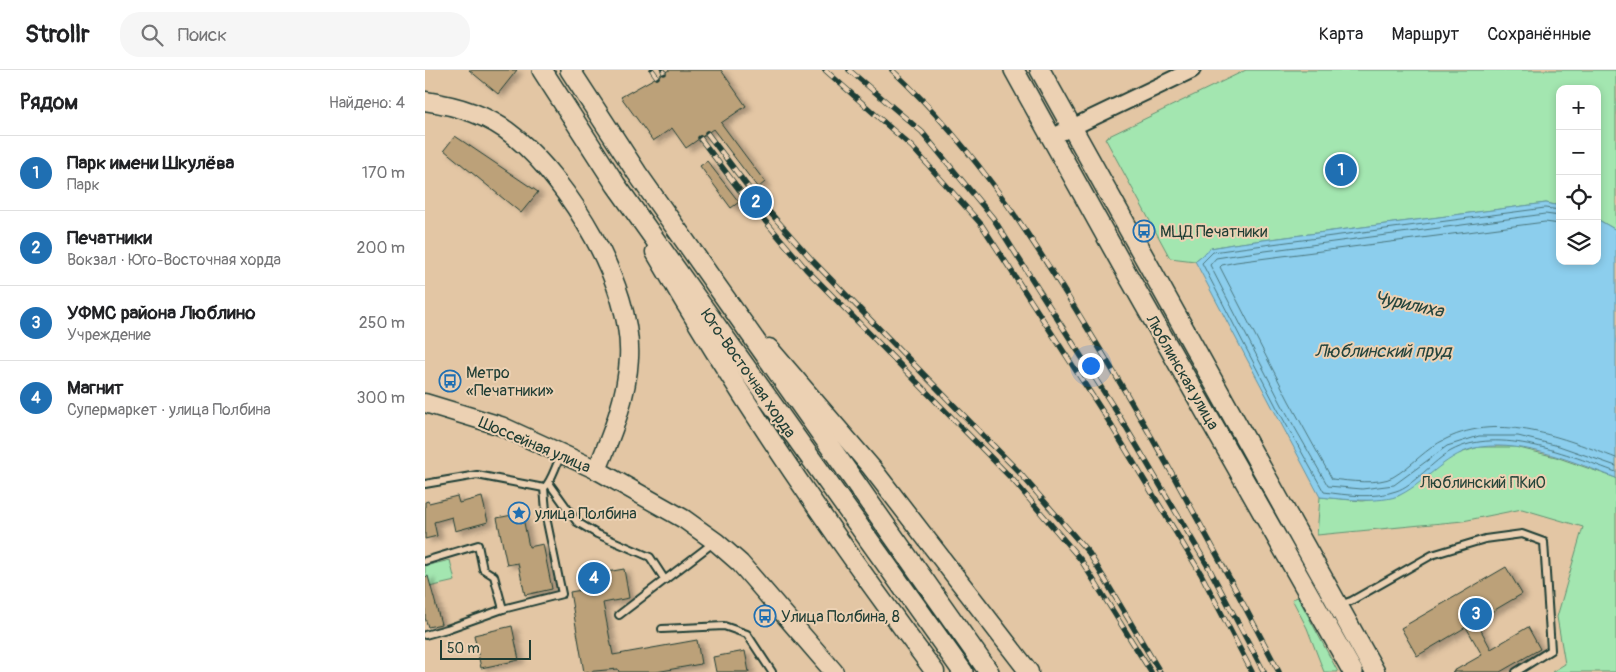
<!DOCTYPE html>
<html lang="ru">
<head>
<meta charset="utf-8">
<style>
	body { margin:0; font-family:Pangolin,sans-serif; background:#f6f6f6; color:#202124 }
	.controls { position:absolute; right:15px; top:15px; display:grid; overflow:hidden; border-radius:10px; box-shadow:0 2px 8px #0003 }
	.controls button { width:45px; height:45px; display:grid; place-items:center; padding:0; border:0; border-bottom:1px solid #e0e0e0; background:#fff; color:#202124; font:25px sans-serif }
	.scale { position:absolute; left:15px; bottom:12px; width:91px; box-sizing:border-box; padding-left:5px; border:2px solid #1f3d34; border-top:0; font-size:14px; line-height:18px; white-space:nowrap; color:#1f3d34; -webkit-text-stroke:4px #ecd1b3; paint-order:stroke }
	.you { position:absolute; left:665px; top:295px; width:18px; height:18px; margin:-12px; border:4px solid #fff; border-radius:50%; background:#1a73e8; box-shadow:0 0 0 8px #1a73e833 }
	.badge { display:grid; place-items:center; width:32px; height:32px; border-radius:50%; background:#1f6fb2; color:#fff; font-size:16px; font-weight:700 }
	.pin { position:absolute; translate:-50% -50%; border:2px solid #fff; box-shadow:0 1px 5px #0006 }
	.list { margin:0; padding:0; list-style:none }
	h2 { display:flex; justify-content:space-between; align-items:center; height:65px; margin:0; padding:0 20px; font-size:21px }
	h2 small { font-size:16px; font-weight:400; color:#757577 }
	.list li { display:grid; grid-template-columns:32px 1fr auto; gap:15px; align-items:center; box-sizing:border-box; height:75px; padding:0 20px; border-top:1px solid #e0e0e0 }
	.list b { display:block; font-size:19px; white-space:nowrap }
	.list p { margin:0; font-size:16px; white-space:nowrap; color:#757577 }
	.list em { font-size:16px; font-style:normal; color:#757577 }
	.icon { flex:none; width:28px; height:28px; fill:none; stroke:currentColor; stroke-width:2; stroke-linecap:round; stroke-linejoin:round }
	.map { position:relative; flex:none; width:1191px; height:602px; overflow:hidden }
	header { display:flex; align-items:center; gap:30px; box-sizing:border-box; height:70px; padding:0 25px; background:#fff; border-bottom:1px solid #e0e0e0 }
	header strong { font-size:24px }
	nav { display:flex; gap:28px; margin-inline-start:auto; font-size:18px }
	.search { width:350px; height:45px; background:#f6f6f6; display:flex; align-items:center; gap:12px; box-sizing:border-box; padding:0 18px; border-radius:20px; color:#757577; font-size:19px }
	main { display:flex }
	aside { flex:1; background:#fff }
	.map>svg:first-child { display:block }
</style>
</head>
<body>
<header>
<strong>Strollr</strong>
<div class="search"><svg class="icon" aria-label="search" viewBox="0 0 24 24"><circle cx="10" cy="10" r="6"/><path d="M15 15l6 6"/></svg>Поиск</div>
<nav><a>Карта</a><a>Маршрут</a><a>Сохранённые</a></nav>
</header>
<main>
<aside>
<h2>Рядом<small>Найдено: 4</small></h2>
<ul class="list">
<li><span class="badge">1</span><div><b>Парк имени Шкулёва</b><p>Парк</p></div><em>170 m</em></li>
<li><span class="badge">2</span><div><b>Печатники</b><p>Вокзал · Юго-Восточная хорда</p></div><em>200 m</em></li>
<li><span class="badge">3</span><div><b>УФМС района Люблино</b><p>Учреждение</p></div><em>250 m</em></li>
<li><span class="badge">4</span><div><b>Магнит</b><p>Супермаркет · улица Полбина</p></div><em>300 m</em></li>
</ul>
</aside>
<div class="map">
<svg width="1191" height="602" viewBox="0 0 1191 602">
	<defs>
		<filter id="shadow"><feDropShadow dx="5.5" dy="3" stdDeviation="2.5" flood-color="#0004"/></filter>
	</defs>
	<rect width="100%" height="100%" fill="#e3c6a4"/>
	<filter id="ink" filterUnits="userSpaceOnUse"><feTurbulence type="fractalNoise" baseFrequency=".02" numOctaves="2"/><feDisplacementMap in="SourceGraphic" scale="10" xChannelSelector="R" yChannelSelector="G"/><feConvolveMatrix kernelMatrix="1 2 1 2 8 2 1 2 1" color-interpolation-filters="sRGB"/></filter>
	<g filter="url(#ink)">
		<!-- green -->
		<g fill="#a3e6b0" stroke="#619272">
			<polygon points="821,0 1191,0 1191,160 1172,149 1172,19 1135,19 1135,136 1121,133 808,174 786,178 770,191 745,188 680,68"/>
			<polygon points="1054,377 1090,377 1131,387 1191,408 1191,602 1127,602 1140,594 1132,547 1158,457 1097,439 1038,451 892,465 895,427 937,431 973,426 1029,385"/>
			<polygon points="25,490 30,511 0,518 0,496"/>
			<polygon points="873,527 913,602 899,602 882,558 867,529"/>
		</g>
		<!-- water -->
		<path fill="#8cceed" stroke="#6094a3" d="M1121,133L1135,136V191H1172V149L1191,160V408C1149,392 1101,371 1055,377C1022,382 1003,411 975,425C957,434 915,429 895,427L770,191L786,178L808,174Z"/>
		<g fill="none" stroke-linecap="round" stroke-linejoin="round">
			<!-- shore -->
			<g stroke="#4b777e" stroke-width="1">
				<path d="M1135,140L1120,138L809,179L788,182L777,193L852,338L899,422C921,425 949,429 971,421C988,416 1009,390 1026,381C1074,355 1144,385 1191,402"/>
				<polyline points="1135,146 1120,144 810,185 791,188 785,195 857,335 903,416 937,419 969,415 1022,376 1054,366 1093,366 1134,376 1191,396"/>
				<path d="M1135,154L1120,152L811,192L797,195L795,197L864,331L907,409C923,411 954,415 968,407C987,396 1001,378 1021,369C1075,342 1139,368 1191,388"/>
			</g>
		</g>
		<!-- building -->
		<g fill="#bca179" stroke="#1f3d34" filter="url(#shadow)">
			<polygon points="44,0 92,0 73,24"/>
			<polygon points="244,0 296,0 321,36 296,53 340,112 333,118 288,59 261,78 247,58 228,71 196,27"/>
			<polygon points="30,66 113,122 96,143 19,80"/>
			<polygon points="282,91 314,132 306,138 275,96"/>
			<polygon points="32,426 34,433 57,427 63,452 30,461 27,447 9,452 12,466 0,469 0,432 3,431 4,433"/>
			<polygon points="97,443 104,477 118,474 127,519 100,525 93,493 82,495 72,448"/>
			<polygon points="1081,497 1097,524 1051,551 1066,579 1103,557 1115,579 1075,602 1027,602 1057,585 1041,557 992,586 976,558"/>
			<polygon points="199,499 204,528 178,533 188,585 272,570 276,594 231,602 194,602 193,599 159,602 145,522 162,519 159,506"/>
			<polygon points="3,506 16,554 3,557 0,548 0,507"/>
			<polygon points="87,556 94,590 56,598 49,565"/>
			<polygon points="320,581 324,602 291,602 288,587"/>
		</g>
		<g fill="none" stroke-linecap="round" stroke-linejoin="round">
			<!-- service casing -->
			<g stroke="#1f3d34" stroke-width="10">
				<g id="service">
					<polyline points="124,413 152,452 172,464 225,487 240,510"/>
					<polyline points="0,414 52,405 119,418"/>
					<polyline points="0,491 53,475 58,499 69,506 78,539"/>
					<polyline points="915,535 926,531 1007,485 1060,469 1097,464 1119,472 1126,580 1091,602"/>
					<polyline points="194,545 288,473"/>
					<polyline points="237,559 299,556 322,564 347,602"/>
					<path d="M0,565L22,559L78,539L137,524L122,452L119,418C127,411 130,396 136,386"/>
				</g>
			</g>
			<!-- tertiary casing -->
			<g stroke="#1f3d34" stroke-width="19">
				<polyline id="tertiary" points="627,67 767,0"/>
			</g>
			<!-- secondary casing -->
			<g stroke="#1f3d34" stroke-width="21">
				<g id="secondary">
					<path d="M0,31C33,36 64,45 90,67C144,112 208,216 204,288C202,327 187,364 172,400"/>
					<path d="M230,182C314,328 409,467 510,602"/>
					<polyline points="344,278 446,397 604,602"/>
					<polyline points="0,333 76,356 172,400 259,449 291,472 315,493 409,602"/>
				</g>
			</g>
			<!-- primary casing -->
			<g stroke="#1f3d34" stroke-width="22">
				<g id="primary">
					<polyline points="117,0 191,115 538,602"/>
					<polyline points="145,0 212,103 564,602"/>
					<polyline points="589,0 701,202 928,602"/>
					<polyline points="615,0 950,602"/>
				</g>
			</g>
			<!-- service -->
			<use href="#service" stroke="#ecd1b3" stroke-width="6"/>
			<!-- tertiary -->
			<use href="#tertiary" stroke="#ecd1b3" stroke-width="15"/>
			<!-- secondary -->
			<use href="#secondary" stroke="#ecd1b3" stroke-width="18"/>
			<!-- primary -->
			<use href="#primary" stroke="#ecd1b3" stroke-width="19"/>
			<!-- rail casing -->
			<g stroke="#1f3d34" stroke-width="5.5">
				<g id="rail">
					<polyline points="227,0 232,7"/>
					<polyline points="238,0 239,3"/>
					<polyline points="400,0 487,77 556,154 683,350 776,504 827,602"/>
					<polyline points="424,0 497,62 568,148 693,344 784,498 839,602"/>
					<path d="M467,0C554,81 617,183 678,284C740,388 798,494 854,602"/>
					<polyline points="282,63 326,121 388,191 593,401 664,483 735,602"/>
					<polyline points="275,68 319,126 381,199 588,410 656,490 726,602"/>
				</g>
			</g>
			<!-- rail -->
			<use href="#rail" stroke="#ecd1b3" stroke-width="4" stroke-dasharray="11" stroke-linecap="butt"/>
		</g>
	</g>
	<!-- icons -->
	<defs>
		<g id="bus-ring" transform="scale(1.125)"><circle r="9.5" fill="#ecd1b3" stroke="#1f6fb2" stroke-width="1.5"/><path d="M-5-6H5V4H4V6H2V4H-2V6H-4V4H-5ZM-3.5-4V0h7V-4ZM-3.5 1.2v1.5H-2V1.2ZM2 1.2v1.5H3.5V1.2Z" fill="#1f6fb2"/></g>
		<g id="sight-ring" transform="scale(1.125)"><circle r="9.5" fill="#ecd1b3" stroke="#1f6fb2" stroke-width="1.5"/><path d="M0-6L1.8-2.2L6-1.7L2.9 1.2L3.7 5.4L0 3.3L-3.7 5.4L-2.9 1.2L-6-1.7L-1.8-2.2Z" fill="#1f6fb2"/></g>
	</defs>
	<g fill-rule="evenodd">
		<use href="#bus-ring" x="719" y="161"/>
		<use href="#bus-ring" x="25" y="311"/>
		<use href="#sight-ring" x="94" y="443"/>
		<use href="#bus-ring" x="340" y="546"/>
	</g>
	<g text-anchor="middle" stroke-width="4" stroke-linejoin="round" paint-order="stroke">
		<!-- poi labels -->
		<g font-size="16" fill="#1f3d34" stroke="#ecd1b3" text-anchor="start">
			<text x="735" y="167">МЦД Печатники</text>
			<text x="41" y="308">Метро<tspan x="41" dy="18">«Печатники»</tspan></text>
			<text x="110" y="449">улица Полбина</text>
			<text x="356" y="552">Улица Полбина, 8</text>
		</g>
		<!-- street labels -->
		<g font-size="16" fill="#1f3d34" stroke="#ecd1b3">
			<text transform="translate(758 302) rotate(60)" y="6">Люблинская улица</text>
			<text transform="translate(324 303) rotate(55)" y="6">Юго-Восточная хорда</text>
			<text transform="translate(110 374) rotate(23)" y="6">Шоссейная улица</text>
		</g>
		<!-- park labels -->
		<g font-size="16" fill="#26453a" stroke="#ecd1b3">
			<text x="1058" y="418">Люблинский ПКиО</text>
		</g>
		<!-- water labels -->
		<g font-size="18" font-style="italic" fill="#24443d" stroke="#ecd1b3">
			<text transform="translate(984 234) rotate(12)" y="6">Чурилиха</text>
			<text x="958" y="287">Люблинский пруд</text>
		</g>
	</g>
</svg>
<div class="controls">
<button>+</button>
<button>−</button>
<button><svg class="icon" aria-label="locate" viewBox="0 0 24 24"><circle cx="12" cy="12" r="6"/><path d="M12 2v4M12 18v4M2 12h4M18 12h4"/></svg></button>
<button><svg class="icon" aria-label="layers" viewBox="0 0 24 24"><path d="M12 4l9 5-9 5-9-5zM3 14l9 5 9-5"/></svg></button>
</div>
<div class="scale">50 m</div>
<div class="you"></div>
<div class="pin badge" style="left:916px;top:100px">1</div>
<div class="pin badge" style="left:331px;top:132px">2</div>
<div class="pin badge" style="left:1051px;top:544px">3</div>
<div class="pin badge" style="left:169px;top:508px">4</div>
</div>
</main>
</body>
</html>
